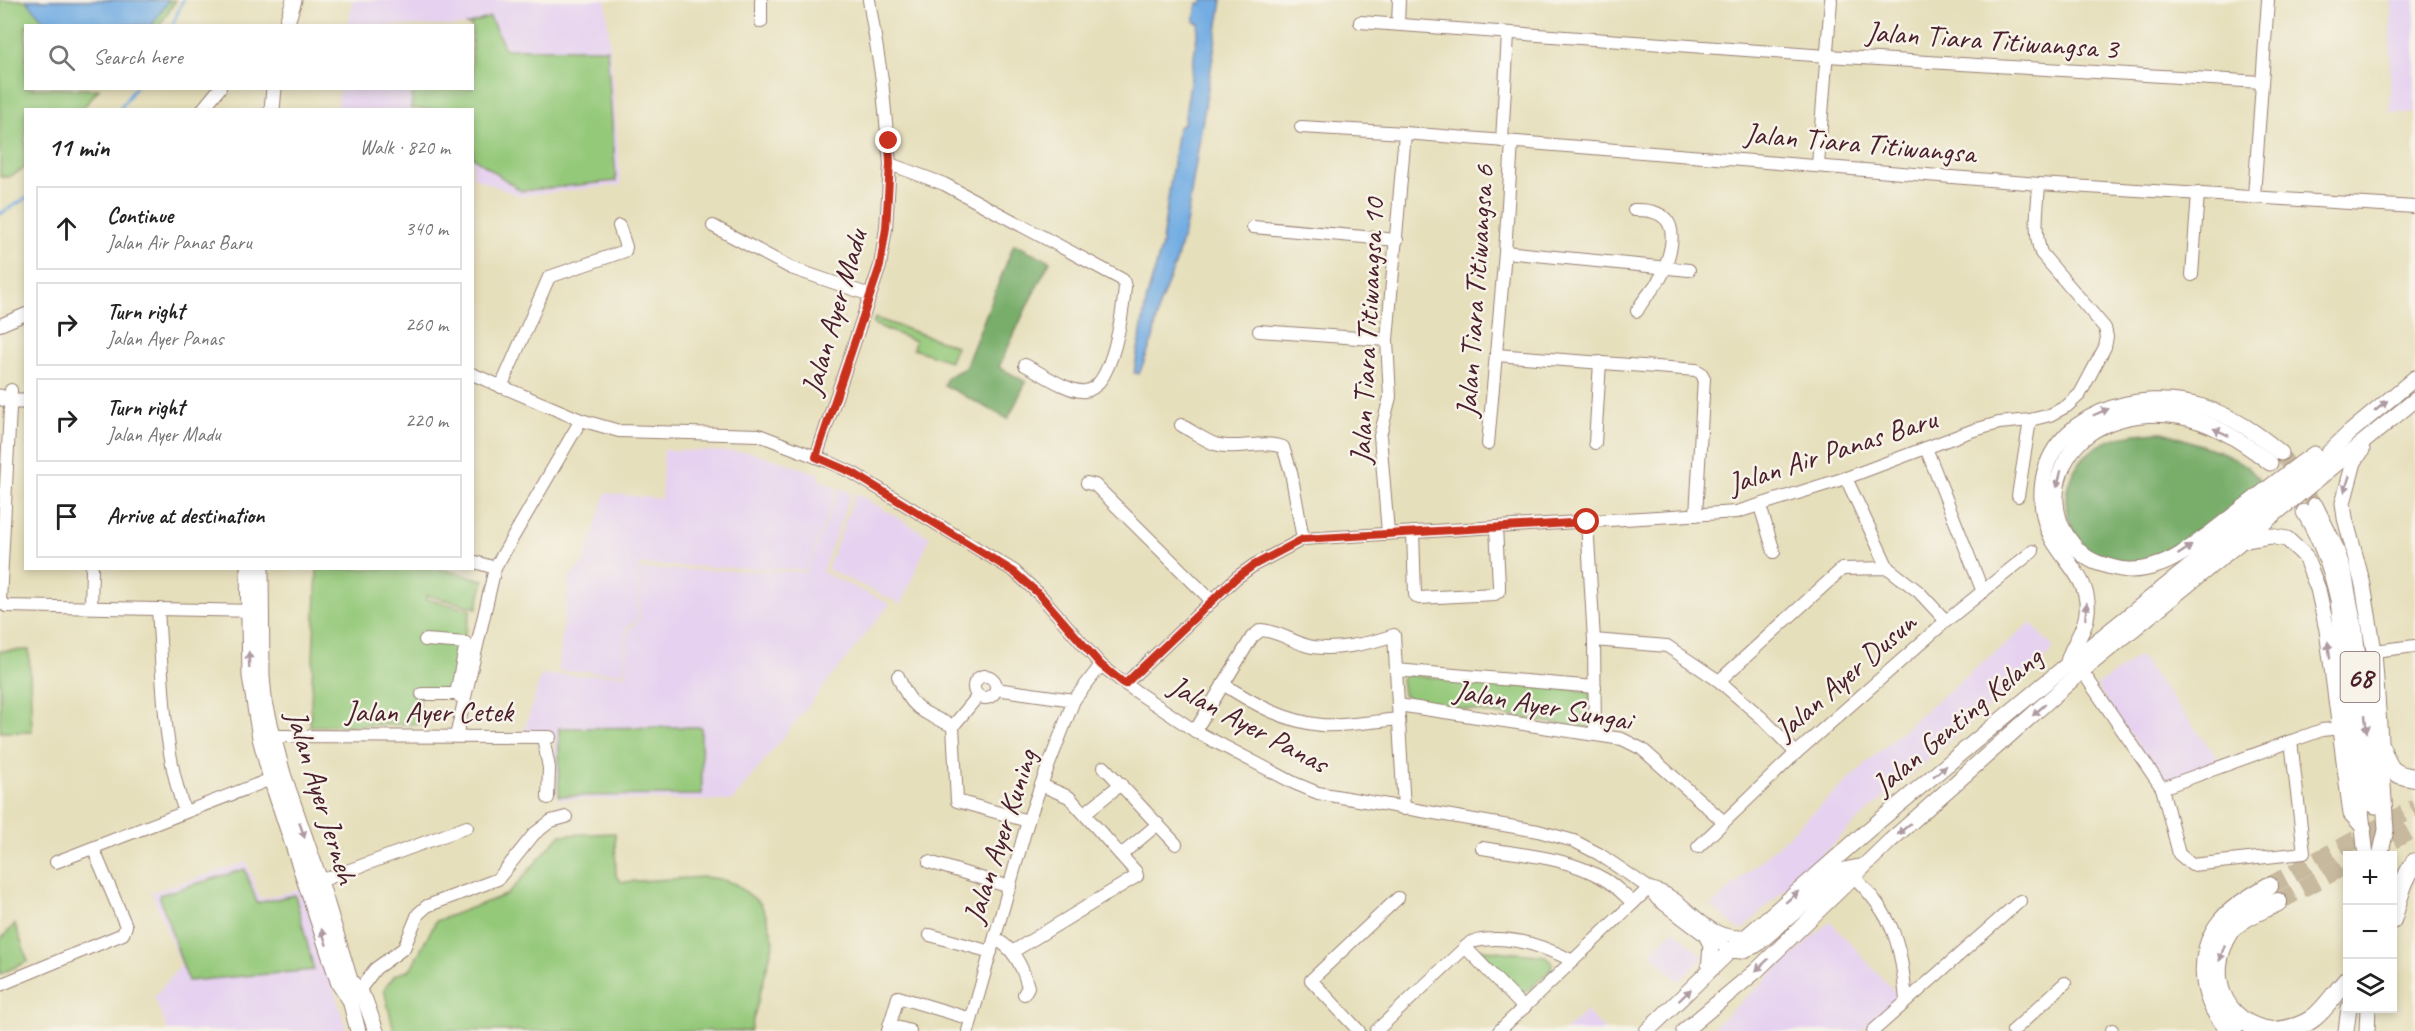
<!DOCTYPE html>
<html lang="en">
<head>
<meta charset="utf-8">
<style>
	body { margin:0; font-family:Caveat,sans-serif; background:#f2f2f2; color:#222 }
	.controls { position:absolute; right:18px; bottom:18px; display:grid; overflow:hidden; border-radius:0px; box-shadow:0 3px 9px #0003 }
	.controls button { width:54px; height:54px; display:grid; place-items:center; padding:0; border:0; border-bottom:2px solid #e0e0e0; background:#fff; color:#222; font:30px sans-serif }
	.stop { position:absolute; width:18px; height:18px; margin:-14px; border:4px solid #c8321e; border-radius:50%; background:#fff }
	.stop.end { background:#c8321e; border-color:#fff; box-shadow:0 2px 6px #0008 }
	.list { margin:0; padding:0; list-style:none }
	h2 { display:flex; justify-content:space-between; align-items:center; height:78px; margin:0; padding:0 24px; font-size:26px }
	h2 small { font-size:20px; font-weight:400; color:#767676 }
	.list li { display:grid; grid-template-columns:39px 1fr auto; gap:18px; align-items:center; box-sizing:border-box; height:84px; margin:0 12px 12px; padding:0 12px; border:2px solid #e0e0e0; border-radius:0px }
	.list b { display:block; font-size:22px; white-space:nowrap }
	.list p { margin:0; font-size:20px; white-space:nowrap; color:#767676 }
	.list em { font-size:20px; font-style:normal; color:#767676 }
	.icon { flex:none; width:33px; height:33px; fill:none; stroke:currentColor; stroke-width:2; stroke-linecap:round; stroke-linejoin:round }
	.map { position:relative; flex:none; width:2415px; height:1031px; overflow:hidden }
	.search { position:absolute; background:#fff; box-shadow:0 3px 9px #0003; left:24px; top:24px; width:450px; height:66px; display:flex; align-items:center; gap:15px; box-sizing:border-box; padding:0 21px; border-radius:0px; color:#767676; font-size:22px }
	.panel { position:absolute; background:#fff; box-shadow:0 3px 9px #0003; left:24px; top:108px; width:450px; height:462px; border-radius:0px }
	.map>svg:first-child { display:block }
</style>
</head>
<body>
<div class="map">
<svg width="2415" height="1031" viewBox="0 0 2415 1031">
	<rect width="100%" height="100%" fill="#f7f3e8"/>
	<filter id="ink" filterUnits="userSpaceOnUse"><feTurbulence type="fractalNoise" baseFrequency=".0167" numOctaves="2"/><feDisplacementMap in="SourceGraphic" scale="12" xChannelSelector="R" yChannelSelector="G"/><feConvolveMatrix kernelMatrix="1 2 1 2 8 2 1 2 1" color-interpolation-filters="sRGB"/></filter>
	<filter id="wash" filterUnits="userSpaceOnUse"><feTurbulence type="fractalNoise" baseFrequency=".008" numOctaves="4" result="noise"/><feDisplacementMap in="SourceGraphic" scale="24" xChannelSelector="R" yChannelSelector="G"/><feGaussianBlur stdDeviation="1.35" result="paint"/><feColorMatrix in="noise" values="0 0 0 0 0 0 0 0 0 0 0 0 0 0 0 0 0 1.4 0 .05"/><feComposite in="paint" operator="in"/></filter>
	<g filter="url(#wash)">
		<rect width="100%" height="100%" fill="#e6dfbb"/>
		<!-- built -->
		<g fill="#e6d2f0">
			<polygon points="351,0 606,0 621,185 519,196 473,177 472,110 337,110 339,89 472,88 472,26 348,25 353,2"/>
			<polygon points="2391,0 2415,0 2415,113 2390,113"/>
			<polygon points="664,450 751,452 820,474 818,479 837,488 807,570 639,565 638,619 626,628 624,673 558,671 569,578 584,562 606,493 661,499"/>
			<polygon points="839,488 851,493 822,572 890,604 732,801 558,799 554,733 524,732 541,675 626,675 628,630 640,619 640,569 807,572"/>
			<polygon points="856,493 930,537 901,604 827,569"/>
			<polygon points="2031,623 2053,647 2050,654 1855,823 1741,931 1711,906 1924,711"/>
			<polygon points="2138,657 2140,657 2222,763 2165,783 2096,686"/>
			<polygon points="247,862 260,899 302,889 347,1031 168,1031 154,997 181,965 151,892"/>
			<polygon points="1830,921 1899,997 1861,1031 1709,1031"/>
			<polygon points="1674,930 1704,957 1679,982 1650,952"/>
			<polygon points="1586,1011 1606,1031 1565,1031"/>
		</g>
		<!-- green -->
		<g fill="#95c97a" stroke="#707452" stroke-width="1.5">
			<polygon points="0,0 176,0 160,25 26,26 26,88 99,89 82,109 26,110 25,168 9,177 0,177"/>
			<polygon points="490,17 505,49 607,49 616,181 521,191 473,157 472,110 411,109 413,89 472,88 472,26 467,25"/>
			<polygon points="875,318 956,346 950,361 913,349 915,341 873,324"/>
			<polygon points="429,568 430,571 430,569 441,569 484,580 477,608 426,595 426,599 471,610 463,640 457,646 453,692 420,692 419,724 310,726 317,569"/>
			<polygon points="29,650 32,732 0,732 0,651"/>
			<polygon points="1405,675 1590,691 1590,729 1412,701 1403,694 1401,678"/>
			<polygon points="701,727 702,795 559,796 559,728"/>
			<polygon points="615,833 616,876 622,882 704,877 720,879 735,884 760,903 766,915 774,941 750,1031 394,1031 384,989 395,975 410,970 436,921 508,894 560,835"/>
			<polygon points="245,869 257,903 295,895 314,970 188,981 159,895"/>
			<polygon points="15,924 28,961 0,974 0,940"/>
			<polygon points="1477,949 1546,956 1552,963 1551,970 1522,995"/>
		</g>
		<!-- forest -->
		<g fill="#78ad6a" stroke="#61664a" stroke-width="1.5">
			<polygon points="1014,244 1050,261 1029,302 999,367 1026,382 1008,419 944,385 947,377 965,368"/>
			<path d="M2163,432L2224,453L2247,466L2264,485C2230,511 2180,559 2136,563C2066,569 2039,481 2100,445C2118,434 2143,433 2163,432Z"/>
		</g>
		<!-- water -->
		<g fill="#73ade3" stroke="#5e6687" stroke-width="1.5">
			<polygon points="26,0 169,0 152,25 49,26"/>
			<polygon points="1203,0 1222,0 1186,224 1176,262 1159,306 1153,339 1139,374 1134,373 1147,297 1161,249 1178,128 1184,123 1199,23 1194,22 1197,3 1202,4"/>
		</g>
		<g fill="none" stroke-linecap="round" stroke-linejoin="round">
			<!-- stream -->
			<g stroke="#73ade3" stroke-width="3">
				<polyline points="172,26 183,0"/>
				<polyline points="119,110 135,88"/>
				<polyline points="0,214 26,198"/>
			</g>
		</g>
	</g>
	<g filter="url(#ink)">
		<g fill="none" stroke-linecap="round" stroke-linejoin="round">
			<!-- major-tunnel -->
			<polyline stroke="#c7b99e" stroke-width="15" stroke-dasharray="15 8" stroke-linecap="butt" points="2281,453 2315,505"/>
			<!-- highway-tunnel -->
			<g stroke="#c7b99e" stroke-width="18" stroke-dasharray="18 9" stroke-linecap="butt">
				<polyline points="2369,853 2415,828"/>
				<polyline points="2269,886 2415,808"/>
				<polyline points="2278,902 2348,864"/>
			</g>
			<!-- minor casing -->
			<g stroke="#987f73" stroke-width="14">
				<g id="minor">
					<polyline points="761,22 761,0"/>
					<polyline points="1360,22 1827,56 2261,82"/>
					<polyline points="1398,24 1399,0"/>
					<polyline points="202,110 220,88"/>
					<polyline points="1301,127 1405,133 2039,184 2415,207"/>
					<polyline points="1502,141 1508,34"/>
					<path d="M890,164L944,184L1123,280L1125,287C1123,310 1113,388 1085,391C1069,393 1040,372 1025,365"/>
					<polyline points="1818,165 1831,0"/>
					<polyline points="2254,196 2268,0"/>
					<path d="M1634,210C1668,209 1678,225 1668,258C1665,265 1664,274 1659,280C1652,291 1643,299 1637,311"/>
					<polyline points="713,226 791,268 870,295"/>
					<polyline points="1253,227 1397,240"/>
					<polyline points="1505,252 1689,270"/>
					<polyline points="2192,275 2198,193"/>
					<polyline points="0,325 26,314"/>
					<polyline points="1259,331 1387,340"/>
					<polyline points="1496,355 1696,370 1701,373 1704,378 1696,515"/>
					<polyline points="472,374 581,420 619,431 759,435 829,462 853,473 1014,571 1040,595 1101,665 1125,684 1195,731 1294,783 1318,793 1538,831 1574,841 1599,854 1649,888 1657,899 1683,919 1707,937 1731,950"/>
					<polyline points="501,387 549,277 625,251 626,247 619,226"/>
					<polyline points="11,390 0,601 6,606 257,611"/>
					<path d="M1181,425C1192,431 1204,440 1215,444C1237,451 1261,439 1283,447L1291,472L1303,539"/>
					<polyline points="1595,443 1600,362"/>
					<polyline points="1488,444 1505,252 1512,142"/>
					<polyline points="1926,448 1983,592"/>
					<polyline points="816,457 880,266 886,228 890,164 882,80 869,0"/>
					<polyline points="1846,478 1888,568"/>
					<polyline points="1087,483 1095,485 1212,601"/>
					<polyline points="2018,496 2030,420"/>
					<polyline points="1760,506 1774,552"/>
					<polyline points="1587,522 1594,640 1595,735"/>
					<polyline points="1413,532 1415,595 1419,598 1495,594 1499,591 1499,585 1496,527"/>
					<polyline points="1388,533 1380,436 1390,397 1387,340 1405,133"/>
					<polyline points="472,561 495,568"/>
					<polyline points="91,607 92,568"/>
					<path d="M158,610C163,676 162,749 185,812"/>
					<polyline points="425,640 466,643 456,694"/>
					<polyline points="1594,640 1667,646 1719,681 1762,718 1796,753"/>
					<polyline points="2374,651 2415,646"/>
					<polyline points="1396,670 1595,687"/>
					<polyline points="2082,671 2162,788 2179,854 2192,865 2304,853 2291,741"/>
					<circle cx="985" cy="687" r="11"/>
					<path d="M898,676C910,708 923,713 953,726L978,696"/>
					<polyline points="1719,681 1842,569 1888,568 1919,592 1946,621"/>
					<path d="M1125,684L1236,578L1254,565L1303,539L1737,512L1846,478L1971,431L1999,423L2030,420L2050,415L2067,406L2080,394L2105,347L2107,337L2105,328L2041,253C2033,231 2038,206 2039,184"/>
					<path d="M1223,684C1254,704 1284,721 1321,725C1344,727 1375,721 1399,719"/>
					<polyline points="996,689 1074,700"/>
					<polyline points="422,694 456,694 461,697"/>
					<polyline points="1398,705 1622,739 1642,749 1723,821"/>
					<polyline points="953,726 957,801 1028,821"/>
					<path d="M1195,731L1252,637L1261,630C1277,631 1290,640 1305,645C1329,653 1372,643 1394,635L1404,809"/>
					<polyline points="273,736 550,737"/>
					<polyline points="456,736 495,568 581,420"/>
					<polyline points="543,737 549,768 548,798"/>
					<polyline points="1104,767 1176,844"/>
					<polyline points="2162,788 2322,730 2340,728"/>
					<polyline points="1085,813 1121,784"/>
					<polyline points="1698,847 1796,753 1946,621 2033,551"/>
					<path d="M1482,848C1523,855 1568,857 1604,879C1615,885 1624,895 1633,903"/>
					<polyline points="1121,855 1158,824"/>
					<polyline points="56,862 279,776"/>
					<polyline points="929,862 1010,887"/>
					<path d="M1853,876C1895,917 1901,944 1906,1001"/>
					<polyline points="320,881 467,827"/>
					<path d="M1649,888C1691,896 1700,942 1748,936"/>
					<polyline points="930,935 991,952"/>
					<path d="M995,939C1013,947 1023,968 1028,987L1024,994"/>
					<polyline points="1465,947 1524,1008"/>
					<polyline points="1012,952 1137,876 1136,872 1069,797 1041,785"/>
					<polyline points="0,985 123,934 126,926 93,848"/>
					<polyline points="358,992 375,969 404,948 418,914 427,906 498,879 534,834 551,821 566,817"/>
					<polyline points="889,1025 910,1031"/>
					<polyline points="888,1031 898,997 971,1019"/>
					<polyline points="968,1031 1028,821 1041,785 1074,700 1101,665"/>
					<polyline points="1359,1031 1311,980 1398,898"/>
					<path d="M1376,1031L1471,942C1505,933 1542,945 1573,961"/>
					<polyline points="1499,1031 1649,888"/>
					<polyline points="1873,1031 2020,901"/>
					<polyline points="2013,1031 2065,983"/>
					<polyline points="2112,1031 2112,1030"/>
				</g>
			</g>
			<!-- major casing -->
			<g stroke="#987f73" stroke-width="17">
				<g id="major">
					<polyline points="286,26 294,0"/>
					<polyline points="272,110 274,88"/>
					<polyline points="0,397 10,401 26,401"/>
					<polyline points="2362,450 2354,462 2343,503 2345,518 2363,585 2374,651 2386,830 2380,856"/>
					<path d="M2270,463C2244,442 2212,421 2178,416C2153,412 2125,415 2102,426C2063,444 2043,495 2065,533C2073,546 2083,558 2098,563C2118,570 2134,573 2155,566C2177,560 2195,544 2213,531C2247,505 2280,478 2314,454"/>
					<polyline points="2315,505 2335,546 2344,572 2355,631 2375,806"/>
					<path d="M2304,512C2321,540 2331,568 2338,600L2366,856"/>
					<polyline points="2246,540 2270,536 2287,539 2305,556 2310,569 2318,589 2327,630 2351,814 2364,828"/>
					<polyline points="248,568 250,676 260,738 271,779 339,984 350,1000 358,1031"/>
					<polyline points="261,568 262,676 264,698 273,736 283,774 320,881 350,980 365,1000 376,1031"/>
					<path d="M2068,662C2072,644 2086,631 2087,612C2090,581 2067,564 2053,540C2045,526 2041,507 2042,491C2045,414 2140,387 2203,407C2234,417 2257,433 2281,453"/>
					<polyline points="1707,937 1711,945 1709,971"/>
					<polyline points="1731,950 1741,951 1756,945 1844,870 1864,866"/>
					<polyline points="1647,1031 1731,950 1867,831 2067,665 2314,467 2348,434 2415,378"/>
					<polyline points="1684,1031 1756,971 1890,841 2082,671 2415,400"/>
					<polyline points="2346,1031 2349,1008"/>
					<polyline points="2367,1031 2368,1008"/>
				</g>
			</g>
			<!-- highway casing -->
			<g stroke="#987f73" stroke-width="20">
				<g id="highway">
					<path d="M2381,748C2389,769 2391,775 2415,778"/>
					<path d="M2392,920C2399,899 2402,880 2415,862"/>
					<path d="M2233,1031C2201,1007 2195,954 2221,922C2233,907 2252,897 2269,886"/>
					<path d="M2273,1031C2222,1026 2203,973 2230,932C2240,917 2263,910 2278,902"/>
					<path d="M2274,1031C2318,1027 2322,1008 2348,979"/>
				</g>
			</g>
			<!-- minor -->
			<use href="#minor" stroke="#fff" stroke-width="12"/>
			<!-- major -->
			<use href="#major" stroke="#fff" stroke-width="15"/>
			<!-- highway -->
			<use href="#highway" stroke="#fff" stroke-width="18"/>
		</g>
		<!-- one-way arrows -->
		<defs><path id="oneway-solid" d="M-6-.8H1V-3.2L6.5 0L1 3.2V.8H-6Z" transform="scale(1.5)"/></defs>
		<g fill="#ae9aa0">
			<use href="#oneway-solid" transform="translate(2381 406) rotate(-40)"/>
			<use href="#oneway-solid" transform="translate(2101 412) rotate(-23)"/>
			<use href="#oneway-solid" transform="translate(2221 432) rotate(-155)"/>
			<use href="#oneway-solid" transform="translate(2059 479) rotate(105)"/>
			<use href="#oneway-solid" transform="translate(2347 484) rotate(107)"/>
			<use href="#oneway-solid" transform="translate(2185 550) rotate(-34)"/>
			<use href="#oneway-solid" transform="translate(2086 611) rotate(-85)"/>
			<use href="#oneway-solid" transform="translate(2329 650) rotate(-98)"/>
			<use href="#oneway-solid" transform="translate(249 660) rotate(-92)"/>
			<use href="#oneway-solid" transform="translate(2039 710) rotate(138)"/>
			<use href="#oneway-solid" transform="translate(2366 724) rotate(83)"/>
			<use href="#oneway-solid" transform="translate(1940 771) rotate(-39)"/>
			<use href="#oneway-solid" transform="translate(1904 829) rotate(139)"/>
			<use href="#oneway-solid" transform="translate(302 830) rotate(71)"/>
			<use href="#oneway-solid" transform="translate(1792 897) rotate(-41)"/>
			<use href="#oneway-solid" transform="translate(324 937) rotate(-108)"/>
			<use href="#oneway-solid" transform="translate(2222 953) rotate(109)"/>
			<use href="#oneway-solid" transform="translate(1762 965) rotate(137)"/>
			<use href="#oneway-solid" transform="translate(1685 995) rotate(-44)"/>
		</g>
	</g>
	<g fill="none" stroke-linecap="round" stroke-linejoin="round" filter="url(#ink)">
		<!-- route -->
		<polyline stroke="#c8321e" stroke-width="8" points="889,141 890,164 886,228 880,266 816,457 853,473 1014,572 1040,595 1101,665 1125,684 1236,578 1254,565 1303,539 1587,522"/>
	</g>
	<g text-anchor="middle" stroke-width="5" stroke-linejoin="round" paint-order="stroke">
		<!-- shield labels -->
		<rect fill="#f7f3e8" stroke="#7e5f64" stroke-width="1.5" x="2340.5" y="652" width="39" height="50" rx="4.5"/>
		<g font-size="28" font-weight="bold" fill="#4a1f2b">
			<text x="2360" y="687">68</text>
		</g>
		<!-- street labels -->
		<g font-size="30" fill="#4a1f2b" stroke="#f7f3e8">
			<text transform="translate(1992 40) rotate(4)" y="10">Jalan Tiara Titiwangsa 3</text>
			<text transform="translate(1860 143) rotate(5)" y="10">Jalan Tiara Titiwangsa</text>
			<text transform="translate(1475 291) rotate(-86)" y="10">Jalan Tiara Titiwangsa 6</text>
			<text transform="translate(834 312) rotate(-74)" y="10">Jalan Ayer Madu</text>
			<text transform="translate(1367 331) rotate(-87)" y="10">Jalan Tiara Titiwangsa 10</text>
			<text transform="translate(1832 451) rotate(-18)" y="10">Jalan Air Panas Baru</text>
			<text transform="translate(1845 676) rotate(-41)" y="10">Jalan Ayer Dusun</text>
			<text transform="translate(1543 705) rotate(10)" y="10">Jalan Ayer Sungai</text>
			<text x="429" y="721">Jalan Ayer Cetek</text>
			<text transform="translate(1957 721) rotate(-40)" y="10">Jalan Genting Kelang</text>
			<text transform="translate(1249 724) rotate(28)" y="10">Jalan Ayer Panas</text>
			<text transform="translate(322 797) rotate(73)" y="10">Jalan Ayer Jerneh</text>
			<text transform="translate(1000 836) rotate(-72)" y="10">Jalan Ayer Kuning</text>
		</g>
	</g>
</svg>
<div class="controls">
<button>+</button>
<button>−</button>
<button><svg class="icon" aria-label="layers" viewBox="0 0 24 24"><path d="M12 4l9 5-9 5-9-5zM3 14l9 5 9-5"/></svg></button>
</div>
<div class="stop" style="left:1587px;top:522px"></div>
<div class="stop end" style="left:889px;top:141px"></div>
<div class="search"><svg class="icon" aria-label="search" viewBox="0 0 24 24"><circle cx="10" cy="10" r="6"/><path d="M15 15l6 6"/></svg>Search here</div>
<section class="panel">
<h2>11 min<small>Walk · 820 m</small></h2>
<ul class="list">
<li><svg class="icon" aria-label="ahead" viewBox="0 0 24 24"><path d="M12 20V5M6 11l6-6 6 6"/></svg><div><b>Continue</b><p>Jalan Air Panas Baru</p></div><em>340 m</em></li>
<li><svg class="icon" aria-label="right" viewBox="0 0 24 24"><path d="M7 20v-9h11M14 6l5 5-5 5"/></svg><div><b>Turn right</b><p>Jalan Ayer Panas</p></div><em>260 m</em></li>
<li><svg class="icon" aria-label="right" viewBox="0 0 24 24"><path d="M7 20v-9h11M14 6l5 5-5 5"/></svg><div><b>Turn right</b><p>Jalan Ayer Madu</p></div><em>220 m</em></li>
<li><svg class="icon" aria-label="arrive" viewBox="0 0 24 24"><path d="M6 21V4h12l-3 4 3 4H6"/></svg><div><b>Arrive at destination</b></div></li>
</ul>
</section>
</div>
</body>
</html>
